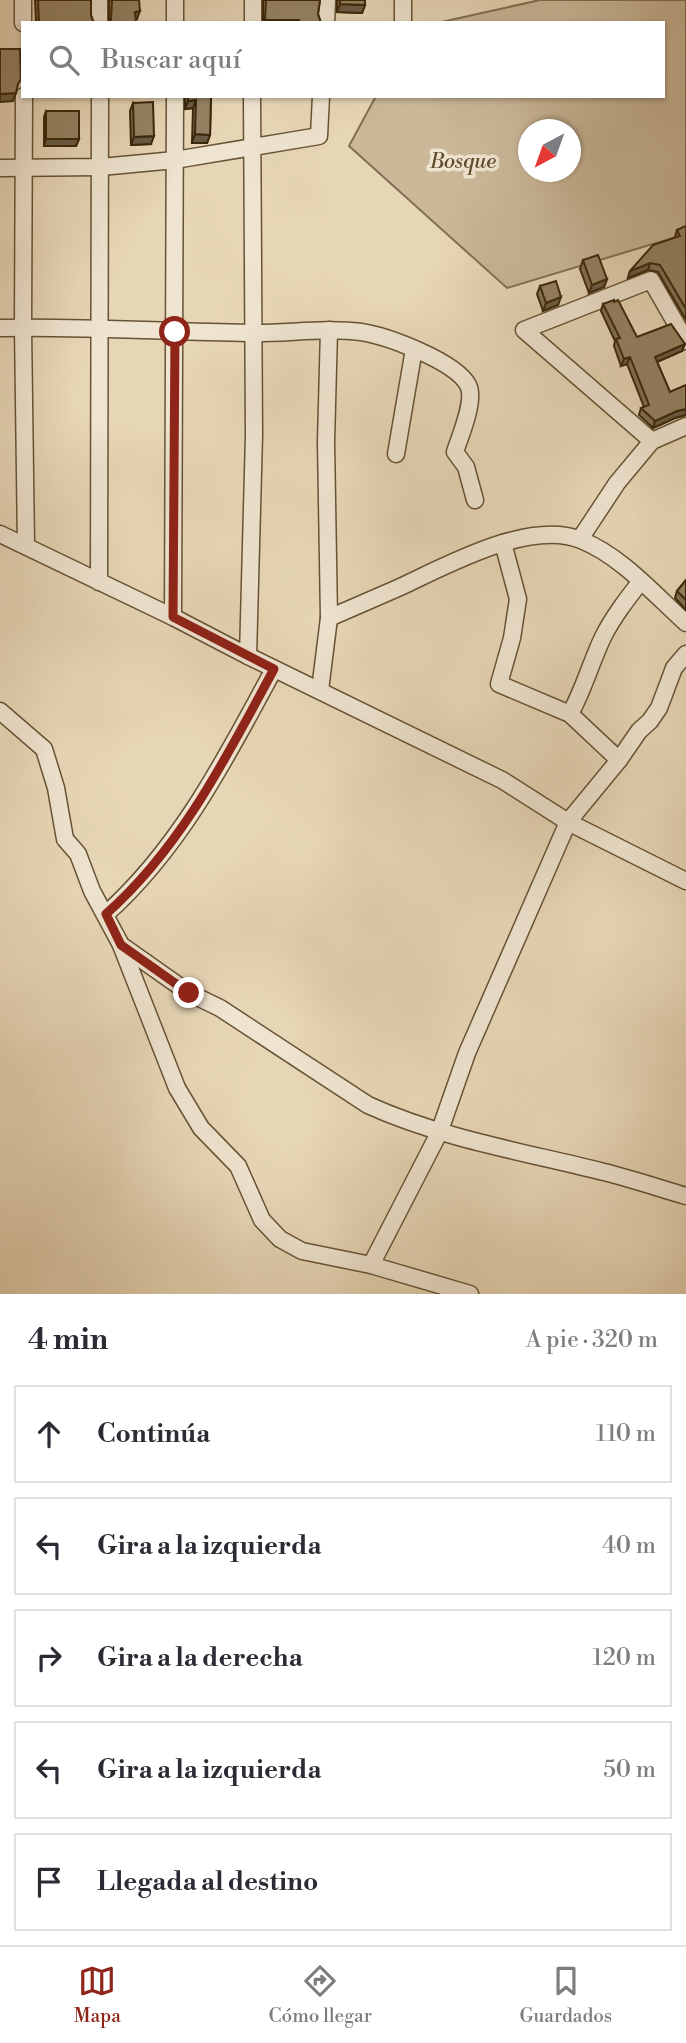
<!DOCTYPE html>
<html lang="es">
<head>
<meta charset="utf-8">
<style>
	body { margin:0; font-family:"Libre Bodoni",serif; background:#f7f7f7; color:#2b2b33 }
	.compass { position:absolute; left:518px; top:119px; width:63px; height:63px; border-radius:50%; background:#fff; box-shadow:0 2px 5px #0004; rotate:221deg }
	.stop { position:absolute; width:21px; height:21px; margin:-16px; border:5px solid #8f2418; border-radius:50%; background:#fff }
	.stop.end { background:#8f2418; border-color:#fff; box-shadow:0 2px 7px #0008 }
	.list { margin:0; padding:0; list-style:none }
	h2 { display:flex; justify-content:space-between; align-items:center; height:91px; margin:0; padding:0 28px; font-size:30px }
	h2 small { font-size:23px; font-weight:400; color:#7c7c81 }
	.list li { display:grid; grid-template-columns:46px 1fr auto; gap:21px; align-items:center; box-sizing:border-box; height:98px; margin:0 14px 14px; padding:0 14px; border:2px solid #e1e1e2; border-radius:0px }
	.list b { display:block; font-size:26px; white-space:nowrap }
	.list em { font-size:23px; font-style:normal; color:#7c7c81 }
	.icon { flex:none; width:38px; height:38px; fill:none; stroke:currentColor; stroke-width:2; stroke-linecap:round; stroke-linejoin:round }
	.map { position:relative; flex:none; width:686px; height:1294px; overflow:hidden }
	.search { position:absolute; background:#fff; box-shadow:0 2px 5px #0004; left:21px; right:21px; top:21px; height:77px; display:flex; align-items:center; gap:18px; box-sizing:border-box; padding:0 24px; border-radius:0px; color:#7c7c81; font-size:26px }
	.sheet { height:651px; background:#fff }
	nav { display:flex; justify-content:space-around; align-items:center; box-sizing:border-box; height:98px; border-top:2px solid #e1e1e2; background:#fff; font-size:19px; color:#7c7c81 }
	nav a { display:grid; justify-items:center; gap:4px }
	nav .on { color:#8f2418 }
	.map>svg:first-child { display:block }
</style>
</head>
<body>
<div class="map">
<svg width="686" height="1294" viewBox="0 0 686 1294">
	<rect width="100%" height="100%" fill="#e7d6b6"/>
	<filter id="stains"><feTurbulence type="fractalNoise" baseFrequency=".00286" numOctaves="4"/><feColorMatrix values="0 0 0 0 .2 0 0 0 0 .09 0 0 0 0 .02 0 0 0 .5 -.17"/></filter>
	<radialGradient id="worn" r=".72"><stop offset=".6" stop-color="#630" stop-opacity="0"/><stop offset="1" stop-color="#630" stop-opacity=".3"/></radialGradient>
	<!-- green -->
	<path fill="#cab899" stroke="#827052" stroke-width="2" fill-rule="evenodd" d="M540,0H686V234L507,288L349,146L376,96H663V23H437ZM528,130H570V172H528Z"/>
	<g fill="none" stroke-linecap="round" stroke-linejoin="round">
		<!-- street casing -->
		<g stroke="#665335" stroke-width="19">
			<g id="street">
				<polyline points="23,0 23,23"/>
				<polyline points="99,0 99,23"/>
				<polyline points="403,0 403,23"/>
				<polyline points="175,23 175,0"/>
				<polyline points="253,23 253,0"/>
				<polyline points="326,23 327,0"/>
				<polyline points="24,96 23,328 26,546"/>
				<polyline points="0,168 101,167 175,160 319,136 321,96"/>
				<path d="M0,328C83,326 166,332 249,333C286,334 324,327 361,332C387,336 455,361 468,385C476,400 460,436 455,452L466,467L475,500"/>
				<polyline points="652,441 524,330 651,280 686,341"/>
				<polyline points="396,454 414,349"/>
				<polyline points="0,534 173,617 248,656 502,780 568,822 686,881"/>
				<polyline points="580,539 617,483 652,441 686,426"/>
				<polyline points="503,543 518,599 512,638 499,684 570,714 619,760"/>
				<polyline points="99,582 100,96"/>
				<polyline points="173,617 175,96"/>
				<path d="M329,618C352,608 375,598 398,588C446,566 529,519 581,540C621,556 654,594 686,623"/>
				<polyline points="248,656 254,435 252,96"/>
				<polyline points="320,690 329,618 326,442 329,330"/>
				<path d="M0,711L44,749L56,788L65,839L78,854L92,891L121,945L189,993L220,1008L368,1105C443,1139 525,1152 604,1172C632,1179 659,1188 686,1196"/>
				<path d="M570,714C584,689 591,662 603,637C613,617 627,599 641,581"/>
				<path d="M106,914C181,847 227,756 274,669"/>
				<polyline points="121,945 177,1088 201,1128 238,1166 262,1220 280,1239 302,1251 371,1265 470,1294"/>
				<polyline points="371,1265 439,1133 467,1053 568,822 619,760 639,731 650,721 659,708 674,668 686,654"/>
			</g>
		</g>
		<!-- street -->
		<use href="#street" stroke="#efe4d0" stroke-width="16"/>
	</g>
	<!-- wall -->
	<g fill="#7f7055" stroke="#3b270a" stroke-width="2">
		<polygon points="35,0 91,0 91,15 93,21 96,23 36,23"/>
		<polygon points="109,0 139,0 137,19 109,21"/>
		<polygon points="263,0 320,0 318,14 321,23 263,23"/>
		<polygon points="337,0 365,0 365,5 362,13 337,12"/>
		<polygon points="185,96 211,96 210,135 207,143 192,143 193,108 185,109"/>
		<polygon points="133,103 151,144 131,145 130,111"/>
		<polygon points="46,111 79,139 76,146 44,146 44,117"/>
		<polygon points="686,226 686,320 658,272 648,270 628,278 630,271 675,237 677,230"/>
		<polygon points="583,260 607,279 604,287 589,293 580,269"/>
		<polygon points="540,286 558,305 543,311 537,294"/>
		<polygon points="603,304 637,337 682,351 657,362 670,392 686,385 686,415 675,418 653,428 639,415 641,408 644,407 627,364 621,366 614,346 615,341 601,311"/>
		<polygon points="686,580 686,610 675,598 677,591"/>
	</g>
	<!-- shaded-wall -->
	<g fill="#685b45" stroke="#3b270a" stroke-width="2">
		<polygon points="340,4 365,5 362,13 337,12"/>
		<polygon points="140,11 137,19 133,19 135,12"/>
		<polygon points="265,20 299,20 298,23 264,23"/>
		<polygon points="16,93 13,101 0,102 0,94"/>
		<polygon points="196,100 193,108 185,109 188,101"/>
		<polygon points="195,134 210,135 207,143 192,143"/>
		<polygon points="154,136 151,144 131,145 134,137"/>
		<polygon points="46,139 79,139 76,146 44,146"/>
		<polygon points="650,263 648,270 628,278 630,271"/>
		<polygon points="607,279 604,287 589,293 592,285"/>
		<polygon points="561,297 558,305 543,311 546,303"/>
		<polygon points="685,344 682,351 652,364 655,357"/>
		<polygon points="630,357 627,364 621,366 624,359"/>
		<polygon points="686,409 686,415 675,418 653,428 655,421 677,411"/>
	</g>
	<!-- building -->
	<g fill="#948263" stroke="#3b270a" stroke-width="2">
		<polygon points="38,0 91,0 91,15 93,21 96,23 39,23"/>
		<polygon points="112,0 139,0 140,11 135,12 136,23 106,23 111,20"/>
		<polygon points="266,0 320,0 318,14 321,23 299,23 299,20 265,20"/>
		<polygon points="340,0 365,0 365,5 340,4"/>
		<polygon points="0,49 20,49 21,80 18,84 16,93 0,94"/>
		<polygon points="188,96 211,96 210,135 195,134 196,100 188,101"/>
		<polygon points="153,102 154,136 134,137 133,103"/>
		<rect x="46" y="111" width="33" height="28"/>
		<polygon points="686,226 686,309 660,265 650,263 630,271 653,245 680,236 677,230"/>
		<polygon points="598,255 607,279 592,285 583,260"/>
		<polygon points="556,281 561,297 546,303 540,286"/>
		<polygon points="614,300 614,302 618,300 637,337 671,324 685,344 655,357 670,392 686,385 686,409 677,411 655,421 641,408 649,405 630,357 624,359 616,339 620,338 603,304"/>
		<polygon points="686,580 686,600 677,591"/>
	</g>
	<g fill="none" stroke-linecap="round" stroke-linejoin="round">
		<!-- route -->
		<path stroke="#8f2418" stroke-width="9" d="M175,332L173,617L274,669C227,756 181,848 106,914L121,945L189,993"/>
	</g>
	<g text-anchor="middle" stroke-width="7" stroke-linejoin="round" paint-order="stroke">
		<!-- park labels -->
		<g font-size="21" font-style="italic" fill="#5f4b2e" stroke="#efe4d0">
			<text x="463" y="168">Bosque</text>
		</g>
	</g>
	<rect width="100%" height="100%" filter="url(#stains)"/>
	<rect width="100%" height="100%" fill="url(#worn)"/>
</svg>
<svg class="compass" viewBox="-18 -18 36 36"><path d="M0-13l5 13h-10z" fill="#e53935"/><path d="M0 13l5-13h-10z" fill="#7c7c81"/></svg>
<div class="stop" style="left:175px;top:332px"></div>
<div class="stop end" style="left:189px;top:993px"></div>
<div class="search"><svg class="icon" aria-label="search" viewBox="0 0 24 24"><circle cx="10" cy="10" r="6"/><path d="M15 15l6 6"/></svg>Buscar aquí</div>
</div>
<section class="sheet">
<h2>4 min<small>A pie · 320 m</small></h2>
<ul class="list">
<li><svg class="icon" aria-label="ahead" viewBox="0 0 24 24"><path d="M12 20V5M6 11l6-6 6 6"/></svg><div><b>Continúa</b></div><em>110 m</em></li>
<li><svg class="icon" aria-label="left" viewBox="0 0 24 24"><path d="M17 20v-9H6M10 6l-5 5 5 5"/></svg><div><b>Gira a la izquierda</b></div><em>40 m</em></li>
<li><svg class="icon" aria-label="right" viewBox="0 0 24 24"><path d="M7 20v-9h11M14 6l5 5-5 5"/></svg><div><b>Gira a la derecha</b></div><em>120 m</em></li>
<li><svg class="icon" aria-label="left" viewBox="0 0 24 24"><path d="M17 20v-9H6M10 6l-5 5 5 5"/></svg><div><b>Gira a la izquierda</b></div><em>50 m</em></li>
<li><svg class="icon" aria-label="arrive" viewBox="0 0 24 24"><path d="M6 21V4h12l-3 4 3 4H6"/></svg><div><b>Llegada al destino</b></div></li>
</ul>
</section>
<nav>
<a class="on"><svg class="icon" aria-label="map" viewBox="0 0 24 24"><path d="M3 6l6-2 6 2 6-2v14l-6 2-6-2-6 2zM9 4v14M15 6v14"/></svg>Mapa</a>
<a><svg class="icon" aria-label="directions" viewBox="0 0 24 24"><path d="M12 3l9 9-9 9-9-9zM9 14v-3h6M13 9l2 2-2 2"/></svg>Cómo llegar</a>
<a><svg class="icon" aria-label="saved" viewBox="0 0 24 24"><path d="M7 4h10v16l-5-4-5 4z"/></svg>Guardados</a>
</nav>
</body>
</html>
